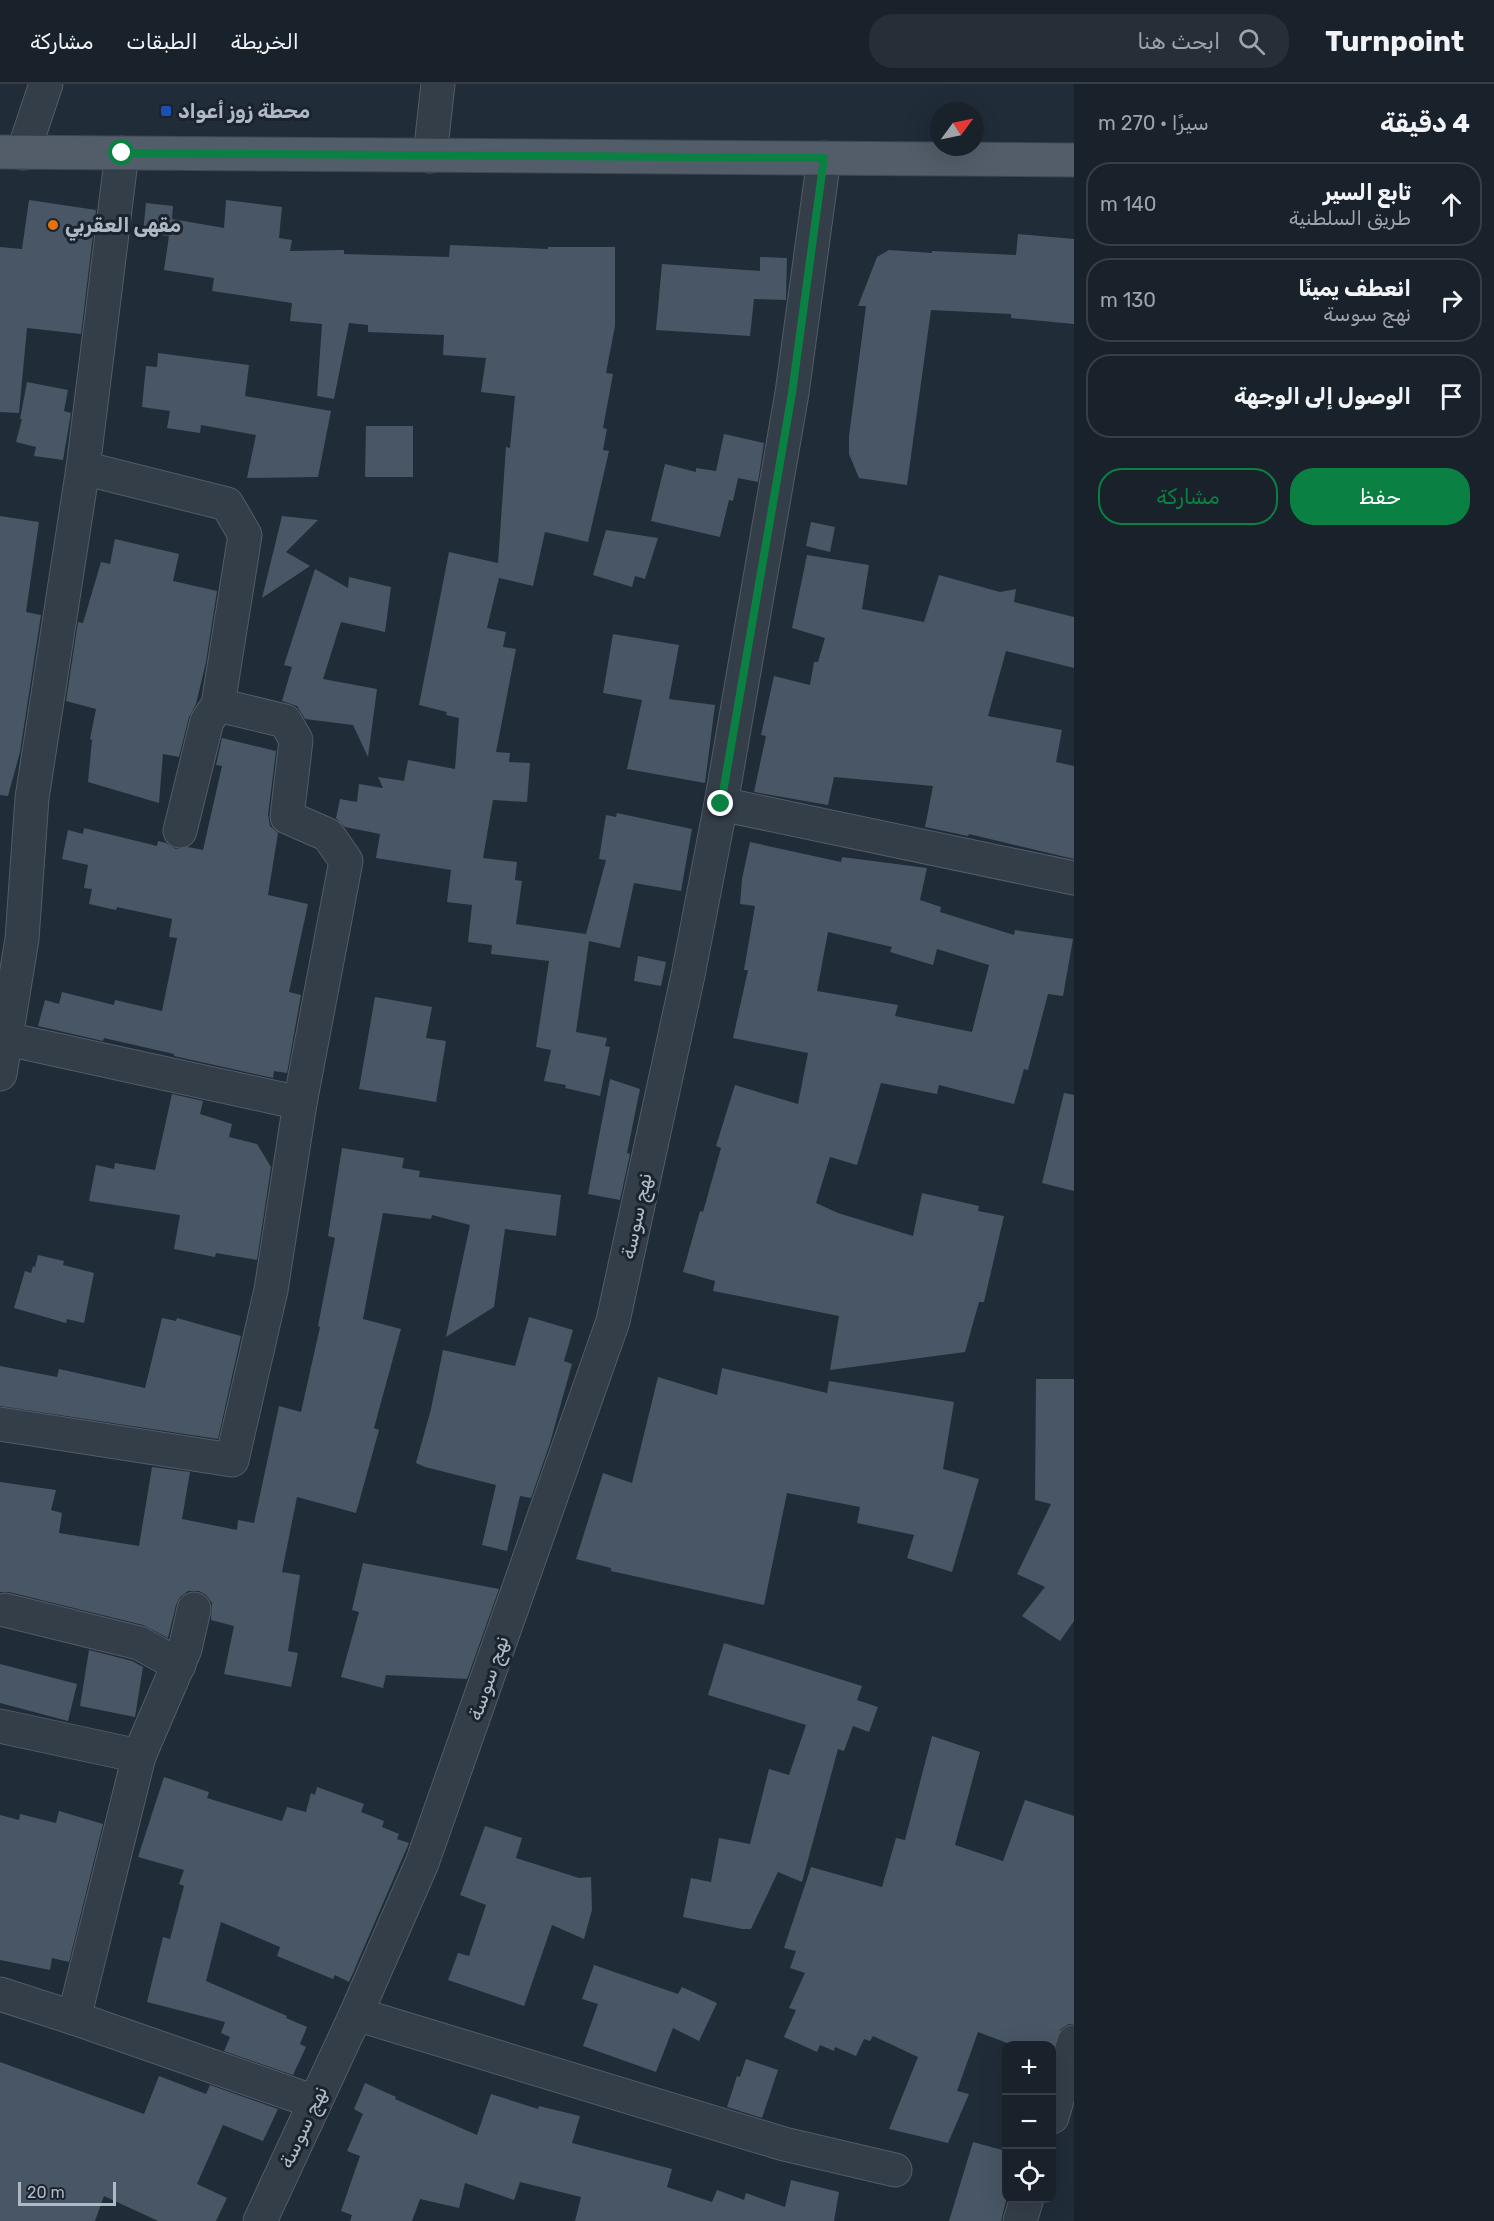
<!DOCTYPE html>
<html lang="ar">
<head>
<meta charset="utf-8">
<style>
	body { margin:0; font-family:Rubik,Cairo,sans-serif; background:#262e37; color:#f1f3f6; direction:rtl }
	.controls { position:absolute; right:18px; bottom:18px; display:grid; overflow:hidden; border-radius:12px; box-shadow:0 6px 24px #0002 }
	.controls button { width:54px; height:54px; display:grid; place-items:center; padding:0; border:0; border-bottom:2px solid #373e47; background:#19212b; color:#f1f3f6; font:30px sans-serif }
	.compass { position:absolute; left:930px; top:18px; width:54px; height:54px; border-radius:50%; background:#19212b; box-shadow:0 6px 24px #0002; rotate:57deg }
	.scale { position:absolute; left:18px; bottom:15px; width:98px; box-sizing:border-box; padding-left:6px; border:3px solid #afb9c6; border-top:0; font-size:16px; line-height:21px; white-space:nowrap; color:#afb9c6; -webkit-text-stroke:4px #1a232e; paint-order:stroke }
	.stop { position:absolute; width:18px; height:18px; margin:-14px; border:4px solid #0b8043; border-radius:50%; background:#fff }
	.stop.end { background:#0b8043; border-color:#fff; box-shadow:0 2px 6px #0008 }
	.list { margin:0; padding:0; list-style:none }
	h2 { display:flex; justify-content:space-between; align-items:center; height:78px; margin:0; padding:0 24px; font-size:26px }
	h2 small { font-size:20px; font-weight:400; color:#9fa3a9 }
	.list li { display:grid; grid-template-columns:39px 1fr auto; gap:18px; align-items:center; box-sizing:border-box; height:84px; margin:0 12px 12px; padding:0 12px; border:2px solid #373e47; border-radius:24px }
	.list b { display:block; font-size:22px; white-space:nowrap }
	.list p { margin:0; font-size:20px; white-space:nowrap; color:#9fa3a9 }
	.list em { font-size:20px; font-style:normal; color:#9fa3a9 }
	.actions { display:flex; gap:12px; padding:18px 24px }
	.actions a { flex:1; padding:14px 0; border:2px solid #0b8043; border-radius:24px; text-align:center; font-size:21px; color:#0b8043 }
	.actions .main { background:#0b8043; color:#fff }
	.icon { flex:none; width:33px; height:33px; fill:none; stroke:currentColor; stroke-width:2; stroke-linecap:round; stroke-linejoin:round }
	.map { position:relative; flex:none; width:1074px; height:2137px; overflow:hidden; direction:ltr }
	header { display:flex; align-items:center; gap:36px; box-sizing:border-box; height:84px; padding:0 30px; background:#19212b; border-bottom:2px solid #373e47 }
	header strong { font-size:28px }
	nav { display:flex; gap:33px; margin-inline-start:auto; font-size:21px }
	.search { width:420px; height:54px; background:#262e37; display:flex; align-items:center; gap:15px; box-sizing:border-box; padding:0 21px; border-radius:24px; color:#9fa3a9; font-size:22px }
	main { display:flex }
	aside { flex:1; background:#19212b }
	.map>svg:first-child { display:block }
</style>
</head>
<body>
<header>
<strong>Turnpoint</strong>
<div class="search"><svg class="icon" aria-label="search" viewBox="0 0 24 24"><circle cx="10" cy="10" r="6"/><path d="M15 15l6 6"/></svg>ابحث هنا</div>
<nav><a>الخريطة</a><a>الطبقات</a><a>مشاركة</a></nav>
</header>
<main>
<aside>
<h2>4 دقيقة<small>سيرًا · 270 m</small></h2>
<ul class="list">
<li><svg class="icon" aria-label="ahead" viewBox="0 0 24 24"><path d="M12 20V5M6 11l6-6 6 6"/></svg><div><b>تابع السير</b><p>طريق السلطنية</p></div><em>140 m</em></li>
<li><svg class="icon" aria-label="right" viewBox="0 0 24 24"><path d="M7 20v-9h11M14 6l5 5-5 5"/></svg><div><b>انعطف يمينًا</b><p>نهج سوسة</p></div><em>130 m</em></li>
<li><svg class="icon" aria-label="arrive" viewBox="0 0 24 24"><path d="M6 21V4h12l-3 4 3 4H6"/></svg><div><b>الوصول إلى الوجهة</b></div></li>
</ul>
<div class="actions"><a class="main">حفظ</a><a>مشاركة</a></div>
</aside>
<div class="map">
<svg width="1074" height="2137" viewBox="0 0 1074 2137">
	<rect width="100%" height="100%" fill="#212c39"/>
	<!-- building -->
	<g fill="#485665" fill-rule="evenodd">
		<polygon points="29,116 96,126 81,250 27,244 19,329 0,328 0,163 22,165"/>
		<polygon points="226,116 282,123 279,154 292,156 290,167 344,166 344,170 449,173 450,161 548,165 548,163 615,163 615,242 606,289 613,290 603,344 607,345 603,366 609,367 588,458 545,448 533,502 499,494 487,544 506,548 503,563 516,565 496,668 510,669 509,678 530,679 527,718 493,716 483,774 517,778 515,796 522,797 516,840 586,850 606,776 599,775 606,731 616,733 617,729 692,745 681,807 634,799 620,864 589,857 576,948 607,954 605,962 610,963 600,1012 565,1004 566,1001 544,997 551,966 536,963 549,877 491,870 492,861 468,858 472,821 447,818 451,786 376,774 380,750 345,743 336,734 340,715 357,718 359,700 383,704 378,693 404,697 408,676 455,685 459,634 446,631 447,628 419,621 449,468 498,479 506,363 510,364 515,312 481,308 486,274 443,271 444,251 368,248 368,241 349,239 334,315 317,312 322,240 290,237 292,219 212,207 214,194 164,186 169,152 143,149 146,119 173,122 172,135 224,144"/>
		<polygon points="1018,150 1074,155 1074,240 1011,234 1011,230 931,226 907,401 859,394 849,370 849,352 866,222 858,222 877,173 889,166 932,169 932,167 1016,171"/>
		<polygon points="760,173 787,174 786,216 754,215 750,252 656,246 662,180 760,187"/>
		<polygon points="158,269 249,281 245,312 331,327 318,393 247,394 256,351 201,341 200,349 167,344 170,327 142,323 146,282 157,283"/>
		<polygon points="27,298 68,306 64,327 71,329 63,376 34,372 36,363 16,358 22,335 20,335"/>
		<polygon points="366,342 413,342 413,393 365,393"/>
		<polygon points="724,350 764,359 758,398 738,394 733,417 729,416 720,453 651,437 665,380 696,388 696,384 716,387"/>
		<polygon points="0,432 39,438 26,528 41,531 20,668 8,712 0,711"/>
		<polygon points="282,432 318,436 286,468 310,482 262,514"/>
		<polygon points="811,438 835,443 830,468 806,462"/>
		<polygon points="606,446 658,454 645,495 635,492 632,503 593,491"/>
		<polygon points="115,455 179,470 173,497 217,507 206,578 196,620 189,633 179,673 163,670 159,719 88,698 92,656 90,655 96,625 66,617 78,538 83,539 101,478 110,480"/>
		<polygon points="807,471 869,481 862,525 924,538 939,491 1000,508 1016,505 1014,518 1074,533 1074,584 1006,567 988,632 1062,646 1056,678 1074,682 1074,775 969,750 968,752 925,743 933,702 834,693 828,721 754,708 766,652 761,651 774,592 810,601 814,578 818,578 825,554 792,544"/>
		<polygon points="315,485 348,504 349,493 391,503 385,548 341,538 323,595 377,605 368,673 353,641 305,635 297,622 282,617 292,583 284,581"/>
		<polygon points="613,550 679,561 669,615 715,621 705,699 627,685 642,616 603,609"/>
		<polygon points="222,654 276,667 268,731 270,742 278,749 268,811 308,820 289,908 301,911 287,989 274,987 273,994 174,972 174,970 104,954 103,957 38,942 45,916 59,920 62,908 114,921 115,916 162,927 177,854 169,853 172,835 117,823 116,826 89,820 92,805 84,804 88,781 62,775 68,746 83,750 84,744 157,762 158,757 166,759 176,765 188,763 203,766 222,682 216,681"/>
		<path d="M750,758L841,778L842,773L927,784L920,816L941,823L940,828L1014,851L1015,846L1073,855L1063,912L1048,910L1028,986L1024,985L1014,1020L939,1001L937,1010L881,999L857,1081L830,1073L816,1119L838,1129L913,1152L922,1109L979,1122L978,1127L1004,1132L984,1218H979L965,1268L830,1286L839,1232L713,1207L715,1197L683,1188L700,1127L703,1128L721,1064L716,1062L735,1001L798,1020L808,969L733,954L748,886H744L755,822L740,820L742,795ZM828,848L892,863L890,868L933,881L937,865L989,881L972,948L895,932L898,921L817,907Z"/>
		<polygon points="638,872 666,878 661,902 634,897"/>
		<polygon points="375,913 432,923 426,954 446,957 436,1018 359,1005"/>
		<polygon points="610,995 640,1005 627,1069 630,1070 620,1116 588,1110"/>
		<polygon points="1064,1009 1074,1011 1074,1107 1042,1099"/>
		<polygon points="172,1010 203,1017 200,1030 232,1040 229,1053 257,1060 271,1083 257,1176 216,1169 215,1173 174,1165 180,1131 89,1117 96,1081 114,1085 115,1079 155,1086"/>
		<polygon points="342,1064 404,1074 402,1084 420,1087 419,1093 561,1111 556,1152 505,1145 494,1223 446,1253 470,1141 432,1131 431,1135 383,1129 363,1235 401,1245 374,1344 379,1346 356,1429 297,1413 282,1488 300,1491 288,1567 298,1569 291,1603 224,1590 234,1542 211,1536 212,1519 206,1511 199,1507 188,1507 180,1513 176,1521 168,1554 143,1541 9,1508 0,1508 0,1398 56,1406 51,1426 62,1429 59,1449 139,1462 152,1383 190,1388 182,1435 237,1446 238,1436 254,1439 279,1322 301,1328 320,1243 318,1242 335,1154 328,1152"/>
		<polygon points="38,1171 64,1177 63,1181 94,1189 84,1239 67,1235 66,1239 14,1224 25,1187 31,1189 33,1182 35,1183"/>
		<polygon points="529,1233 573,1246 564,1277 572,1280 550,1359 531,1414 520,1412 507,1467 482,1461 496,1401 425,1383 416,1379 431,1325 443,1266 515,1282"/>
		<polygon points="162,1234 176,1237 177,1234 241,1252 218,1355 0,1322 0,1282 57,1293 59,1285 145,1304"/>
		<polygon points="722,1284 827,1309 829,1297 954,1318 943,1385 979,1395 952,1488 907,1474 914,1451 857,1439 860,1423 787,1409 764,1521 611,1487 611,1484 576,1475 603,1389 632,1399 658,1293 717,1311"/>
		<polygon points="1036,1295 1074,1295 1074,1537 1060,1557 1022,1532 1045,1503 1017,1490 1051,1420 1035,1416"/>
		<polygon points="363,1479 499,1505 467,1595 386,1591 383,1604 341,1593 359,1528 352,1526"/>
		<polygon points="724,1559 862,1602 857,1616 878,1623 869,1648 853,1642 844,1667 838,1665 802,1798 778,1788 751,1845 742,1845 683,1833 691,1794 711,1798 719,1754 750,1760 769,1685 789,1691 806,1641 708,1611"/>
		<polygon points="89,1566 132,1577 143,1583 135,1633 80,1622"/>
		<polygon points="0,1580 77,1600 68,1637 0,1619"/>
		<polygon points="932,1652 980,1668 955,1761 1003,1777 1025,1716 1074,1732 1074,1940 1069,1940 1061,1945 1052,1968 1052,1962 1015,1962 978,1948 957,2007 969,2010 948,2059 889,2045 918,1973 873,1952 870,1957 864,1955 856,1972 835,1963 834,1967 820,1961 817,1968 784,1953 796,1926 789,1924 805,1889 790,1884 796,1867 784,1864 811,1783 882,1803 896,1754 905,1756"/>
		<polygon points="164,1693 209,1708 207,1714 282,1737 287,1723 306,1728 311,1709 315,1711 317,1703 364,1720 361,1728 384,1737 382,1743 399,1750 397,1755 409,1759 349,1898 335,1891 333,1895 277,1872 280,1863 221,1838 206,1897 287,1932 286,1934 307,1943 300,1960 306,1963 293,1991 224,1967 230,1953 221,1949 225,1938 147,1918 163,1853 170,1855 184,1802 179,1800 184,1786 138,1773"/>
		<polygon points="59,1727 103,1740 69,1878 52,1874 50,1886 0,1876 0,1731 19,1736 20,1730 56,1739"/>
		<polygon points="485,1742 522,1754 516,1774 579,1794 591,1793 592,1826 584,1855 552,1841 524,1922 448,1896 458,1869 469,1872 486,1821 460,1811"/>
		<polygon points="594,1881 678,1910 682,1903 717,1919 699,1957 673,1944 656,1988 583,1962 598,1920 582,1915"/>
		<polygon points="746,1975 778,1986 762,2034 727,2023 737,1992 740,1993"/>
		<polygon points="0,1978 144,2030 159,1992 206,2010 210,2001 278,2025 263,2057 223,2041 197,2100 227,2114 216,2137 158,2137 104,2112 95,2137 0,2137"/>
		<polygon points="365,1999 396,2013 395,2015 477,2051 491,2010 538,2025 539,2022 580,2032 572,2059 672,2085 667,2103 712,2118 717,2106 744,2116 746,2109 785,2123 791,2096 839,2108 834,2137 575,2137 581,2113 520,2098 514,2116 465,2099 459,2124 420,2115 412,2137 350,2137 352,2131 341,2127 360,2072 347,2067 363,2030 354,2025"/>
		<polygon points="973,2058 1006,2067 1006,2117 1001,2137 949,2137"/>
	</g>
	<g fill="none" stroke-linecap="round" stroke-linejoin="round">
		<!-- minor casing -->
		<g stroke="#525c67" stroke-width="35">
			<g id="minor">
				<polyline points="23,69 46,0"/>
				<polyline points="430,72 438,0"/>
				<polyline points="721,720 1074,794"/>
				<polyline points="180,747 207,637 218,621"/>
				<polyline points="7,955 300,1019"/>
				<polyline points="0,990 22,855 32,714 83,384 122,69"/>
				<polyline points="0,1340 232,1376 271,1206 300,1019 346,777 328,751 287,733 296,656 285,637 218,621 245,451 227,420 83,384"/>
				<polyline points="5,1526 139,1559 179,1581"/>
				<polyline points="0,1642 139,1672 74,1934 315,2018"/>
				<polyline points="139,1672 185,1565 194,1525"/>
				<polyline points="0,1910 74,1934"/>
				<polyline points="356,1930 784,2060 895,2086"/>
				<polyline points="1052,2033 1074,1958"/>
				<polyline points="260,2137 356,1930 422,1779 613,1237 688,891 721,720 792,309 824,74"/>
				<polyline points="1020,2137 1027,2114"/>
			</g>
		</g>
		<!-- major casing -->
		<g stroke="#3d4753" stroke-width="35">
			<polyline id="major" points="0,68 1074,76"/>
		</g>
		<!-- minor -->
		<use href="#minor" stroke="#343e49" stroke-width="33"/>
		<!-- major -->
		<use href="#major" stroke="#525d69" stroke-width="33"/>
	</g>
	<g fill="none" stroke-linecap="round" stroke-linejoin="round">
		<!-- route -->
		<polyline stroke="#0b8043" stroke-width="8" points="122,69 824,74 792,309 721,720"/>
	</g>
	<!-- markers -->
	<rect fill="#1a4fb4" stroke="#1a232e" stroke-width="2" x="160" y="21" width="12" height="12" rx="3"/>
	<circle fill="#e8710a" stroke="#1a232e" stroke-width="2" cx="53" cy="141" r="6"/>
	<g text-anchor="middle" stroke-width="6" stroke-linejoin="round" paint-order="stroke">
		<!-- poi labels -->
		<g font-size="20" font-weight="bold" fill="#afb9c6" stroke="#1a232e" text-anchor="start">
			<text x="178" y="34">محطة زوز أعواد</text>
			<text x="65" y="148">مقهى العقربي</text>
		</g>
		<!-- street labels -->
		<g font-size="20" fill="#afb9c6" stroke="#1a232e">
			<text transform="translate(636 1132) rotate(-78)" y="7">نهج سوسة</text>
			<text transform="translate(488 1594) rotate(-71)" y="7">نهج سوسة</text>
			<text transform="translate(303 2043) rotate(-65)" y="7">نهج سوسة</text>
		</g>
	</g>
</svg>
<div class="controls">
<button>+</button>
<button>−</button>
<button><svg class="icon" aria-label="locate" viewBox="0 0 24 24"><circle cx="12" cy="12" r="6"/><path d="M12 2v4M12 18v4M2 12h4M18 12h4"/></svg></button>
</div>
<svg class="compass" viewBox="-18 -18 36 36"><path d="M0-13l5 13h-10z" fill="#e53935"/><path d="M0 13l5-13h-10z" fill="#9fa3a9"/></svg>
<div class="scale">20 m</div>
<div class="stop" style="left:122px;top:69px"></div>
<div class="stop end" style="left:721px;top:720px"></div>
</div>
</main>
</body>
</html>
